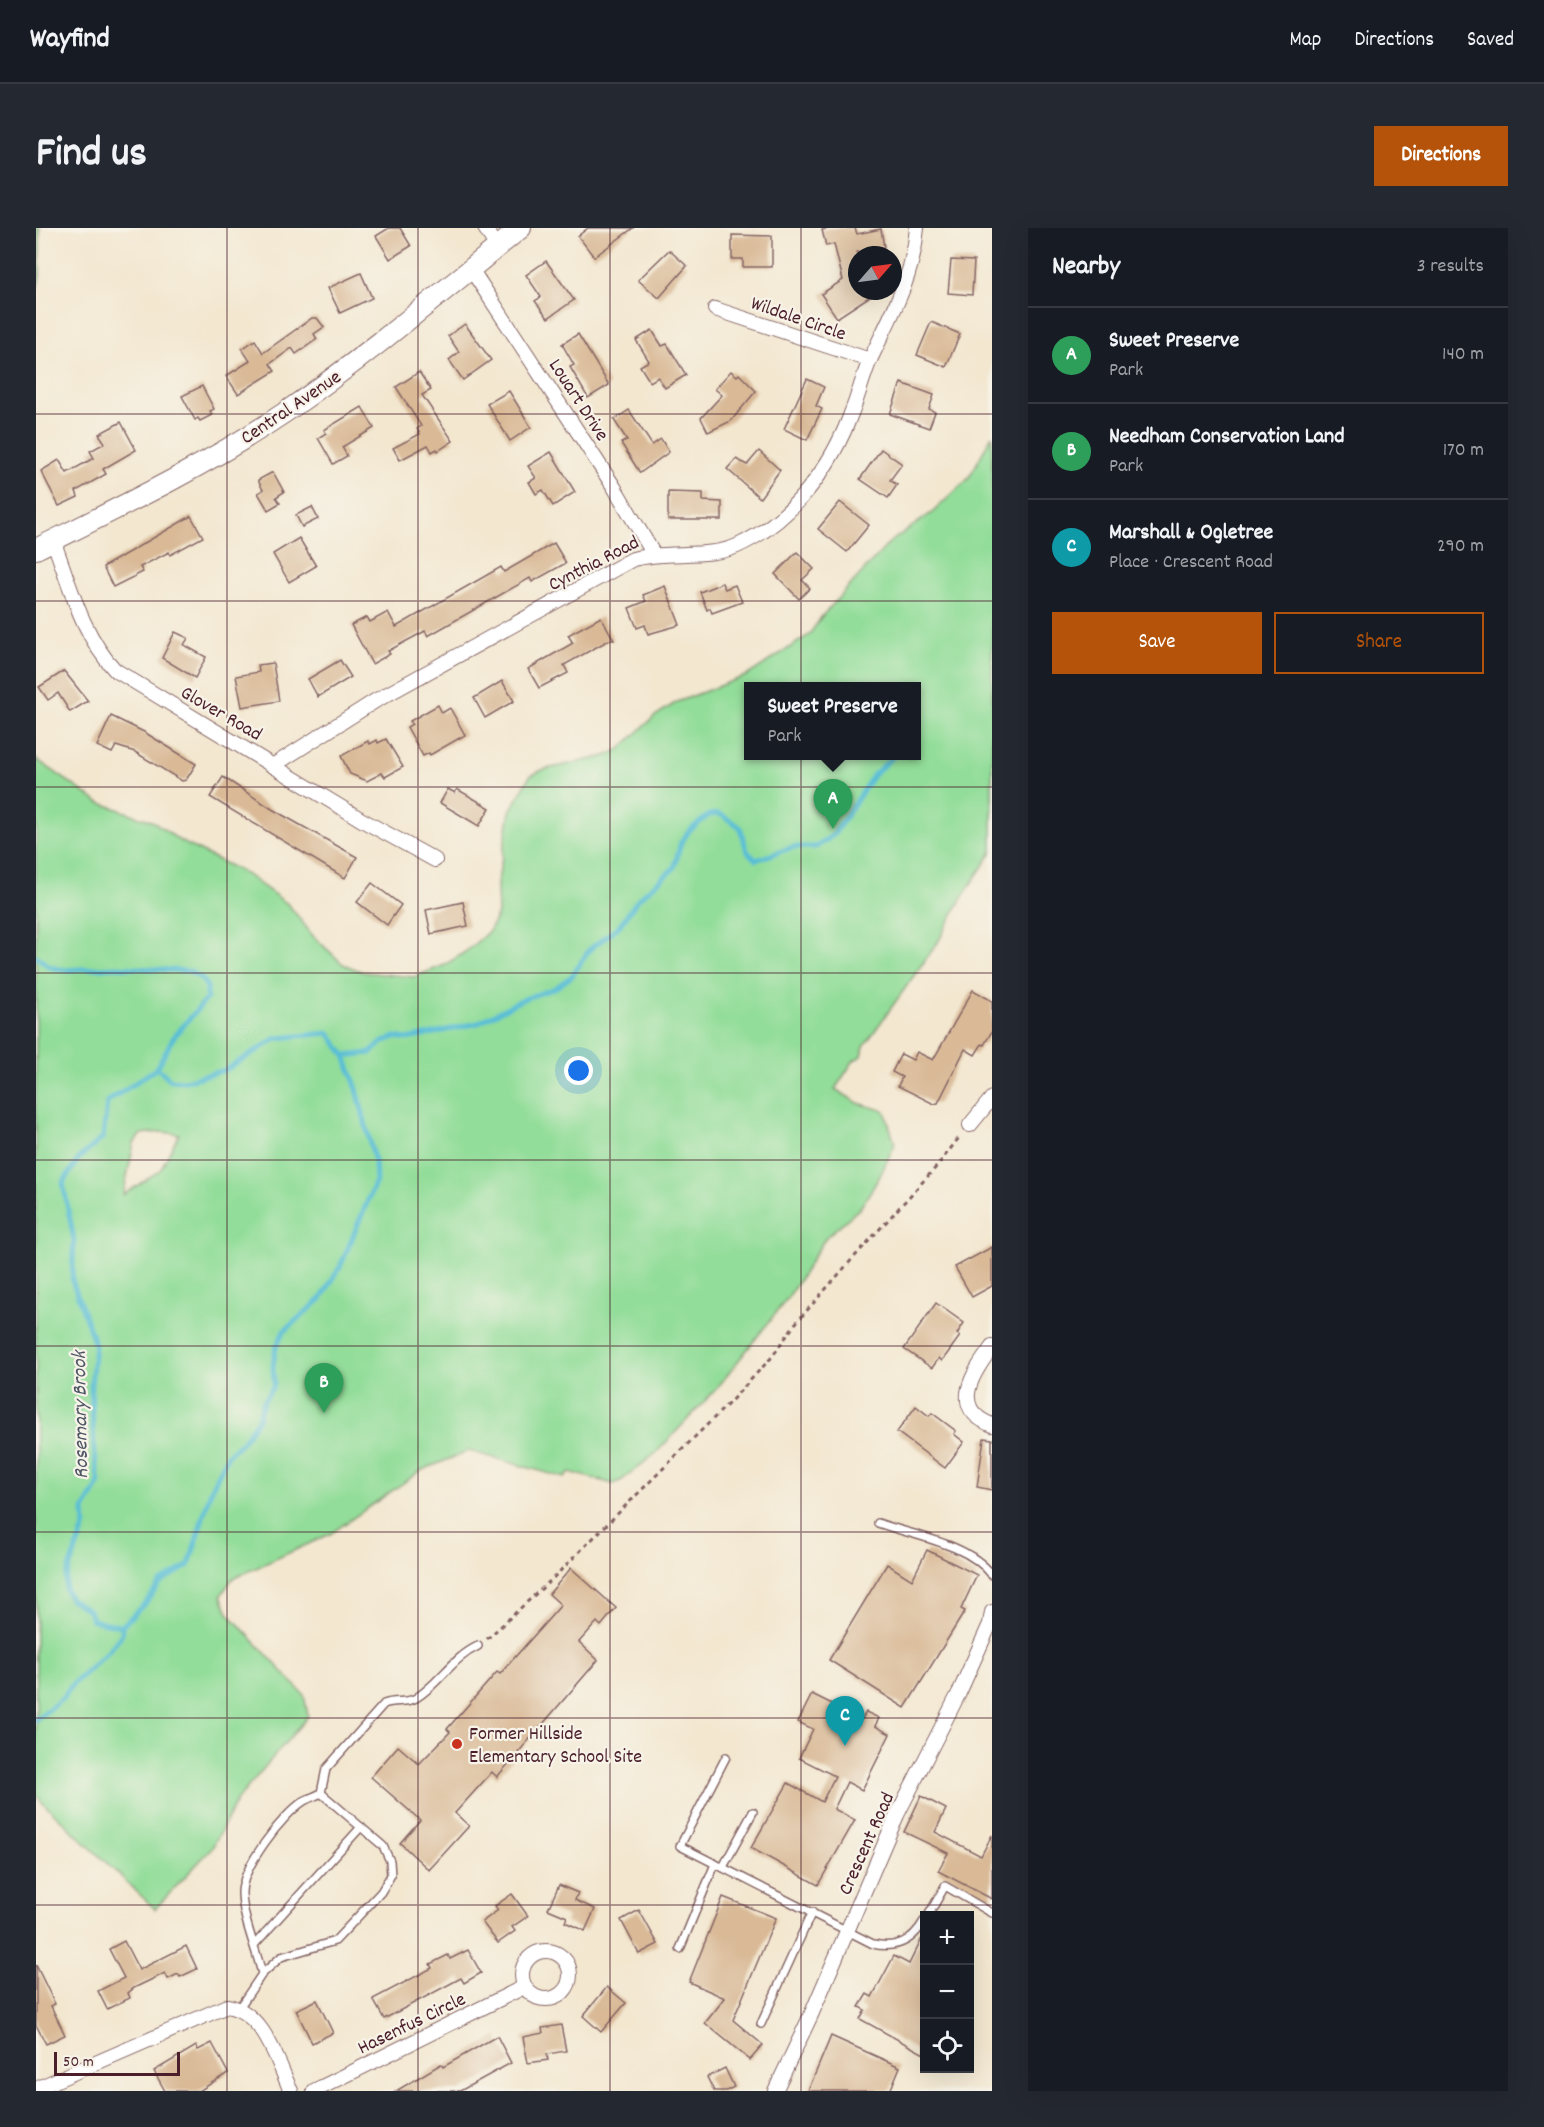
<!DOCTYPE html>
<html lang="en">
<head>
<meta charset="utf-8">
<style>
	body { margin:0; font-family:Dekko,sans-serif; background:#242831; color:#f1f3f6 }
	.controls { position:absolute; right:18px; bottom:18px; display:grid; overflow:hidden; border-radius:0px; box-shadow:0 6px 24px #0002 }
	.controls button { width:54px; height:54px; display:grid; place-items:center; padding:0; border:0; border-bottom:2px solid #363941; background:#171b24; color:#f1f3f6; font:30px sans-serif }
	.compass { position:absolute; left:812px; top:18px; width:54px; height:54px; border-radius:50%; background:#171b24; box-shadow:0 6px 24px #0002; rotate:62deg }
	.scale { position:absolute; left:18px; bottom:15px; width:126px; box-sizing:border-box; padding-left:6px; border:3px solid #4a1f2b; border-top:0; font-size:16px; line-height:21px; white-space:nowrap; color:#4a1f2b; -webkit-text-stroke:4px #f7f3e8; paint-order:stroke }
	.you { position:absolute; left:543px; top:843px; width:21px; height:21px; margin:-15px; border:4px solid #fff; border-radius:50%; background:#1a73e8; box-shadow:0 0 0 9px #1a73e833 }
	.badge { display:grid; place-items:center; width:39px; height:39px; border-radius:50%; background:#b45309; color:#fff; font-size:20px; font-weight:700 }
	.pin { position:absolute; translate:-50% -50px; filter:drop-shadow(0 2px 3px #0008) }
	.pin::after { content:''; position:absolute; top:32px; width:21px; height:18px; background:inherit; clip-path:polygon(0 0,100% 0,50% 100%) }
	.popup { position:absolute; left:708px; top:454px; width:177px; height:78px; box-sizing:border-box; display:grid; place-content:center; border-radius:0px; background:#171b24; filter:drop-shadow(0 2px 4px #0005); font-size:20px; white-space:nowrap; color:#9ea1a6 }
	.popup b { font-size:22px; color:#f1f3f6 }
	.popup::after { content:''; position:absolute; left:50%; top:100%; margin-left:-12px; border:12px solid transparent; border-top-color:#171b24 }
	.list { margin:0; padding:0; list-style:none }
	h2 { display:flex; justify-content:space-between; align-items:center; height:78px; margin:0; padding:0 24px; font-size:26px }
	h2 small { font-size:20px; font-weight:400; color:#9ea1a6 }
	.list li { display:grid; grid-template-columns:39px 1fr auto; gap:18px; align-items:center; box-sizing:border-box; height:96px; padding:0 24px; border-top:2px solid #363941 }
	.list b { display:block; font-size:22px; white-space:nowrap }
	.list p { margin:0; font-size:20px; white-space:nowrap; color:#9ea1a6 }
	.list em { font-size:20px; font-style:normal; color:#9ea1a6 }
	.actions { display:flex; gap:12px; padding:18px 24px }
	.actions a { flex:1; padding:14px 0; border:2px solid #b45309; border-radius:0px; text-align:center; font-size:21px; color:#b45309 }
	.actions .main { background:#b45309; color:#fff }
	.icon { flex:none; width:33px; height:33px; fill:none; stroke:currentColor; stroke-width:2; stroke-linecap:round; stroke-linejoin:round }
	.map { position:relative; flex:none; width:956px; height:1863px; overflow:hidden; border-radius:0px }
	header { display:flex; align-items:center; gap:36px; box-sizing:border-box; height:84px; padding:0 30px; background:#171b24; border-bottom:2px solid #363941 }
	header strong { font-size:28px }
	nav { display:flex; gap:33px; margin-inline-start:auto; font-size:21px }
	.intro { display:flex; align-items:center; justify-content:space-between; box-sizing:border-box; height:144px; padding:0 36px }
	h1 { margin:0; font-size:42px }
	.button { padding:15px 27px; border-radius:0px; background:#b45309; color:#fff; font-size:21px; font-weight:700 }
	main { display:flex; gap:36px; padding:0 36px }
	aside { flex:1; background:#171b24; border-radius:0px; box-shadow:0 6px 24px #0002 }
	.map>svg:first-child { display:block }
</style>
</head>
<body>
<header>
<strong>Wayfind</strong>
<nav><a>Map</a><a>Directions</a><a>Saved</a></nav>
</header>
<div class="intro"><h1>Find us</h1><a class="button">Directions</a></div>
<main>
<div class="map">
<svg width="956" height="1863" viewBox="0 0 956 1863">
	<rect width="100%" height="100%" fill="#f7f3e8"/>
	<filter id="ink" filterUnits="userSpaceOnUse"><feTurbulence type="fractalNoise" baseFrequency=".0167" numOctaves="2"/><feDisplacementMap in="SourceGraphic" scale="12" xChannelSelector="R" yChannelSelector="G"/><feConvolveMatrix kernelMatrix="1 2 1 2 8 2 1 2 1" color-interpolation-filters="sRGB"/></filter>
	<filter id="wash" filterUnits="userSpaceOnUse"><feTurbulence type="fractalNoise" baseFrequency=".008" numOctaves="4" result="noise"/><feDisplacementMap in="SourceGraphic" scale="24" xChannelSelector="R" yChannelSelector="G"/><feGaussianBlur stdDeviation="1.35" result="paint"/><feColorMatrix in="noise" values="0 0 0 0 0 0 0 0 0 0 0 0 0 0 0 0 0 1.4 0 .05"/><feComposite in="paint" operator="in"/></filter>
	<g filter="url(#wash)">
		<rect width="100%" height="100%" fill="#f3e7d0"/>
		<!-- green -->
		<g fill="#92dd99" stroke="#6e7e62" stroke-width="1.5" fill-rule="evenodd">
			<polygon points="0,0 4,0 4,49 0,63"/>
			<path d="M956,207V624L924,673L902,714L828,818L826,828L818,832L799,861L822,875L849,883L859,916L843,950L824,980L790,1009L753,1068L682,1159L620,1225L586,1252L577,1256L534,1244L529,1250L433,1223L386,1242L294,1306L196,1351L185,1367L192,1385L268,1467L272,1488L201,1572L176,1620L119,1681L0,1568V531L62,574L118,594L144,613L208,645L253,677L277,708L307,736L327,744L378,749L409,737L432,722L454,702L462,685L461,658L474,583L494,548L506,542L570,528L584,521L619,488L641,474L712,447L773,407L786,388L854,314L897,284L933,250ZM713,458H881V528H713ZM125,904L143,906L124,942L87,967L98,915L105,906Z"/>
		</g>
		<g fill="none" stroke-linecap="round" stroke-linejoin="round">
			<!-- stream -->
			<g stroke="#58bed6" stroke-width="5">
				<polyline points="0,728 14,739 28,742 80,739 153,743 165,750 171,759 171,770 137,810 121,840 71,874 67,910 43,930 27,955 38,1012 36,1052 59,1117 55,1157 58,1219 63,1256 48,1282 49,1297 30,1349 29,1360 34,1371 53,1382 56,1392 86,1398 86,1406 72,1424 36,1457 27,1470 0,1491"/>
				<polyline points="309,828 334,825 347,814 359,809 371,811 442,795 485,772 519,760 536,748 553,722 583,698 603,670 638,640 645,614 654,602 673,587 684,586 704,599 711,623 720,632 757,619 780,619 789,613 798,606 838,546 858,528"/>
				<polyline points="86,1398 111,1373 125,1354 153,1337 175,1262 192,1227 206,1214 222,1191 227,1174 238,1157 237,1138 240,1119 248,1103 285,1071 304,1039 340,953 339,935 321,861 309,828 293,805 241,810 189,842 149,853 135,852 121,840"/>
			</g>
		</g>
		<g id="blocks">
			<!-- building -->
			<g fill="#d9b996">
				<polygon points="353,0 364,0 375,18 354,31 340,8"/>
				<polygon points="552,0 597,0 558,29 542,8"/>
				<polygon points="795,0 819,0 821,6 845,1 848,19 821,24 821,63 842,63 801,90 785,66 807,52 798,16 790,18 786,2"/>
				<polygon points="696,7 736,8 736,39 707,39 707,31 696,31"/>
				<polygon points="633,22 651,38 623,70 602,52"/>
				<polygon points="915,32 938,33 936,67 912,65"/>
				<polygon points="510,33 538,72 512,90 499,73 505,69 490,47"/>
				<polygon points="325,45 336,70 304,85 292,60"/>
				<polygon points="276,90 281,90 288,99 278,106 281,111 260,126 256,120 234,136 239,143 202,166 190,148 214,133 206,121 219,112 227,125"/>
				<polygon points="895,94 924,106 910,139 881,127"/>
				<polygon points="429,96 455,132 427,152 413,132 423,124 412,108"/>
				<polygon points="616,102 626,118 631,116 650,147 629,160 622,149 614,154 604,138 613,133 600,112"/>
				<polygon points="542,106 573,157 552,170 534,139 538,137 526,116"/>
				<polygon points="695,143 701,148 703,146 720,163 695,193 672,204 665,190 686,167 679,161"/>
				<polygon points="383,144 395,162 386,167 417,213 402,223 401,221 396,224 392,217 364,232 357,220 384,206 381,201 385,198 360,159"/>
				<polygon points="771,151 788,159 780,178 786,181 771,212 748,201"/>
				<polygon points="865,155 898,167 893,181 899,184 893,200 854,186"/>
				<polygon points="166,158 178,181 174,183 176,187 164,193 162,190 159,192 146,168"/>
				<polygon points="473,163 495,199 474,213 451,176"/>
				<polygon points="326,179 338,200 306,219 311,228 297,236 282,210 290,205 288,202"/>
				<polygon points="593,182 616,217 625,211 633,224 604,245 585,215 591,212 578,192"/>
				<polygon points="85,194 100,222 67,241 70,246 40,263 42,269 23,278 5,243 23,232 31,245 58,230 54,223 69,215 63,206"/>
				<polygon points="845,221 866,236 854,252 861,257 852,270 824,251"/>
				<polygon points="723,223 744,242 724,270 691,241 700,231 711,237"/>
				<polygon points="515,224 539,264 517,278 507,262 500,266 493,254 500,250 492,238"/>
				<polygon points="237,244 248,264 240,269 244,275 232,282 222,265 227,262 222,252"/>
				<polygon points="632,264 667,265 667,273 686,274 686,292 632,292"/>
				<polygon points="804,274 833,297 811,324 782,301"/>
				<polygon points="276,279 282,291 266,299 260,287"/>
				<polygon points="155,288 167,309 134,327 133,324 104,339 107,344 77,359 67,339"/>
				<polygon points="263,310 280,338 253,354 237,326"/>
				<polygon points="518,315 530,335 496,354 494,350 392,408 389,403 352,423 354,426 336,436 315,397 331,389 334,394 352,384 360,399 465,339 468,344"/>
				<polygon points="761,324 778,341 766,352 774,360 763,371 739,346"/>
				<polygon points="686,355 689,361 699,357 706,374 676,385 674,380 671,382 664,364"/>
				<polygon points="629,358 644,397 612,406 609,397 601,400 593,380 610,373 607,367"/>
				<polygon points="565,389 578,412 573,412 528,437 532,445 503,460 492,441 537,415 532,407"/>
				<polygon points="139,404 152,410 148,417 170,429 159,450 126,430"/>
				<polygon points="304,432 315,449 282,469 272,451"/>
				<polygon points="237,435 243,473 206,479 200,448 223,444 222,437"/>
				<polygon points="28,443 52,473 34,484 22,465 12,472 3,459"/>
				<polygon points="466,453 478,473 449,490 438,470"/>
				<polygon points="402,477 406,485 414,480 429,507 394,527 393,525 387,528 371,499 376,496 374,493"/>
				<polygon points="75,488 108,504 160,536 150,552 146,553 99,524 80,518 76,525 61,518"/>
				<polygon points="350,511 367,539 349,549 346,545 331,553 314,546 305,528 332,513 334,516 341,512 342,515"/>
				<polygon points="187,549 236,581 321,629 309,650 174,569"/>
				<polygon points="412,561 419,565 421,561 454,580 443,598 404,575"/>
				<polygon points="336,655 365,677 351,697 321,674"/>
				<polygon points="427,674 432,698 395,706 390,682"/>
				<polygon points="937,762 956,773 956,803 948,817 946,816 939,827 929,821 902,875 898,876 862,858 866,849 856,844 865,826 877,832 881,824 897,832"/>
				<polygon points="956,1019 956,1058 936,1069 919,1039"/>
				<polygon points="900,1075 928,1095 921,1106 924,1108 906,1133 903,1130 896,1140 868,1121"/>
				<polygon points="880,1178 893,1188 896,1185 920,1203 918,1206 928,1214 909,1240 861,1204"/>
				<polygon points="948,1210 956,1211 956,1262 941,1259"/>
				<polygon points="891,1322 941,1347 925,1381 929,1383 869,1480 793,1432 851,1336 876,1352"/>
				<polygon points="535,1340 580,1380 565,1398 561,1394 543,1414 562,1432 461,1549 456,1544 419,1585 433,1598 393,1642 364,1615 384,1592 335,1549 362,1518 383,1536 414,1504 411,1501 461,1444 464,1446 525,1377 513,1366"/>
				<polygon points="776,1466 826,1491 830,1484 843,1490 839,1498 854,1506 826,1562 811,1554 798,1581 819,1592 782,1657 715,1620 752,1555 786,1574 799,1548 763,1530 777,1501 762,1494"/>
				<polygon points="885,1568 910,1581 899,1604 945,1628 956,1607 956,1671 902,1643 912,1625 868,1604"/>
				<polygon points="523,1657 542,1665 539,1672 559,1681 549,1703 529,1694 531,1689 512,1681"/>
				<polygon points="476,1666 492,1688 476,1699 479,1703 462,1715 446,1694 462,1682 459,1678"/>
				<polygon points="687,1669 740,1690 697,1792 727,1817 714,1832 669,1795 689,1770 653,1754"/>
				<polygon points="603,1682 622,1716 603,1726 585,1692"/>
				<polygon points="888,1706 888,1826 824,1791 829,1782 823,1779 831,1766 836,1769 858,1728 873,1736"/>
				<polygon points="88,1713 103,1742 150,1718 161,1741 144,1749 142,1746 132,1751 129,1745 98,1760 92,1765 94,1770 71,1781 62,1763 88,1750 73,1721"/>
				<polygon points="432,1722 445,1745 428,1755 425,1750 348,1791 337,1771 396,1740 394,1736 412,1727 414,1731"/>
				<polygon points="0,1737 19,1776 15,1778 29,1807 10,1816 0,1797"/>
				<polygon points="571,1759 590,1775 565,1804 547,1788"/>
				<polygon points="281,1772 297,1805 276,1815 260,1782"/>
				<polygon points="525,1797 530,1823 511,1826 512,1832 492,1835 487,1809 507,1805 506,1800"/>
				<polygon points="461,1808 475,1835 424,1863 360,1863 405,1836 407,1839"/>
				<polygon points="795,1808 864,1839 854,1863 772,1863"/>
				<polygon points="176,1815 192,1845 163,1863 129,1863 118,1843 160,1818 162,1822"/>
				<polygon points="689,1840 698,1859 690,1863 678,1863 671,1849"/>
			</g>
		</g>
	</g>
	<g filter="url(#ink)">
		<use href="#blocks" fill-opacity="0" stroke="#856565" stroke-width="1.5"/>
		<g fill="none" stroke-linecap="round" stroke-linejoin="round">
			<!-- lane casing -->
			<g stroke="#856565" stroke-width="10">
				<g id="lane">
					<path d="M842,1295C878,1308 932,1315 956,1347"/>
					<path d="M690,1529L644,1618L837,1716C860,1721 876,1714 888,1693"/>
					<path d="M285,1565L290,1541L348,1476C359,1471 370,1476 380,1470C403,1456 416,1430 442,1418"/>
					<polyline points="687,1639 717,1584"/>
					<polyline points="892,1688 909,1658 956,1685"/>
					<polyline points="219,1716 325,1599"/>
					<polyline points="644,1721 679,1636"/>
					<path d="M203,1780L226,1746L245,1729L299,1713L345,1664L355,1647L354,1633L347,1618L285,1565C280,1568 273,1570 268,1573C247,1586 205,1640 206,1666C207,1692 220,1720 226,1746"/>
					<polyline points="725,1796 776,1684"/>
				</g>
			</g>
			<!-- street casing -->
			<g stroke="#856565" stroke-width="16">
				<g id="street">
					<polyline points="449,0 461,19"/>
					<polyline points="435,41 578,259 617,325"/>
					<polyline points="679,81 834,132"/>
					<path d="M17,312C34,357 46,407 79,442L326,592L399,632"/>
					<path d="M238,537L339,473L597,331C630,322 672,331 701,318C756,293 796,239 816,183C823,166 827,148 834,132C855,87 877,51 881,0"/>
					<polyline points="934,897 956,870"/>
					<path d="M956,1119C938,1144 912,1180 956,1197"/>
					<circle cx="510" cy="1747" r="24"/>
					<path d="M0,1861L191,1778C228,1784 241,1833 255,1863"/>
					<polyline points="278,1863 488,1759"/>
					<polyline points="739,1863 775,1787 861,1587 923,1465 954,1396 956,1384"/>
				</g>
			</g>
			<!-- secondary casing -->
			<g stroke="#856565" stroke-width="22">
				<path id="secondary" d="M0,321C84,279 170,238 248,185C331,128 407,63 485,0"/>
			</g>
			<!-- path -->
			<polyline stroke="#856565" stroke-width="3" stroke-dasharray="4.5 4.5" stroke-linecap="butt" points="451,1411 516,1351 693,1175 736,1129 759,1096 810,1038 902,937 925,907"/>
			<!-- lane -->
			<use href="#lane" stroke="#fff" stroke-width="7"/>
			<!-- street -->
			<use href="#street" stroke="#fff" stroke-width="14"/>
			<!-- secondary -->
			<use href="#secondary" stroke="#fff" stroke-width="20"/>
		</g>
	</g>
	<!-- grid -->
	<path fill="none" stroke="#4a1f2b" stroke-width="1.5" stroke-opacity="0.55" d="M191,0V1863M382,0V1863M574,0V1863M765,0V1863M0,186H956M0,373H956M0,559H956M0,745H956M0,932H956M0,1118H956M0,1304H956M0,1490H956M0,1677H956"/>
	<!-- markers -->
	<circle fill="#c8321e" stroke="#f7f3e8" stroke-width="2" cx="421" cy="1516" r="6"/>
	<g text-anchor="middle" stroke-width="4.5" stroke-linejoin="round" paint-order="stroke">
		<!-- street labels -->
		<g font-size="20" fill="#4a1f2b" stroke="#f7f3e8">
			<text transform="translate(763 89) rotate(19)" y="7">Wildale Circle</text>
			<text transform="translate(544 171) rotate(57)" y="7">Louart Drive</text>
			<text transform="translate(254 178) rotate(-34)" y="7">Central Avenue</text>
			<text transform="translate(557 334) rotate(-27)" y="7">Cynthia Road</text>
			<text transform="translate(186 484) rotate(30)" y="7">Glover Road</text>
			<text transform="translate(829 1615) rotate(-66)" y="7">Crescent Road</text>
			<text transform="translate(375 1794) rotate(-26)" y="7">Hasenfus Circle</text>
		</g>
		<!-- poi labels -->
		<g font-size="20" fill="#4a1f2b" stroke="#f7f3e8" text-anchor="start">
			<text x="433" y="1511">Former Hillside<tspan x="433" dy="23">Elementary School Site</tspan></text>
		</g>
		<!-- water labels -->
		<g font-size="21" font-style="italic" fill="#4f5767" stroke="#f7f3e8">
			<text transform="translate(43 1187) rotate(-91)" y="7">Rosemary Brook</text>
		</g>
	</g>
</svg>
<div class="controls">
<button>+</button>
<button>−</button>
<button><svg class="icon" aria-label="locate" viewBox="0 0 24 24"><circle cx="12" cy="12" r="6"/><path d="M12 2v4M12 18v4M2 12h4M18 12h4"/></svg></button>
</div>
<svg class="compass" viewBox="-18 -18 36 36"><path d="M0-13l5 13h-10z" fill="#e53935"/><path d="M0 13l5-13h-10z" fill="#9ea1a6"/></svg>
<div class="scale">50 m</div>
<div class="you"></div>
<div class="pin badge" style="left:797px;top:601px;background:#2e9e5b">A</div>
<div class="popup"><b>Sweet Preserve</b>Park</div>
<div class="pin badge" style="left:288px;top:1185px;background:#2e9e5b">B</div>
<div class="pin badge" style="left:809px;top:1518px;background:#0f9aa8">C</div>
</div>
<aside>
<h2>Nearby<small>3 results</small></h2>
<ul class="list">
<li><span class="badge" style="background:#2e9e5b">A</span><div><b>Sweet Preserve</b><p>Park</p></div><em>140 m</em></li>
<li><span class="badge" style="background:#2e9e5b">B</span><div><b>Needham Conservation Land</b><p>Park</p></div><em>170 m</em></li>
<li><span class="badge" style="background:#0f9aa8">C</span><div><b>Marshall &amp; Ogletree</b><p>Place · Crescent Road</p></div><em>290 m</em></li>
</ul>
<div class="actions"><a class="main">Save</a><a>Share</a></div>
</aside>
</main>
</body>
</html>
